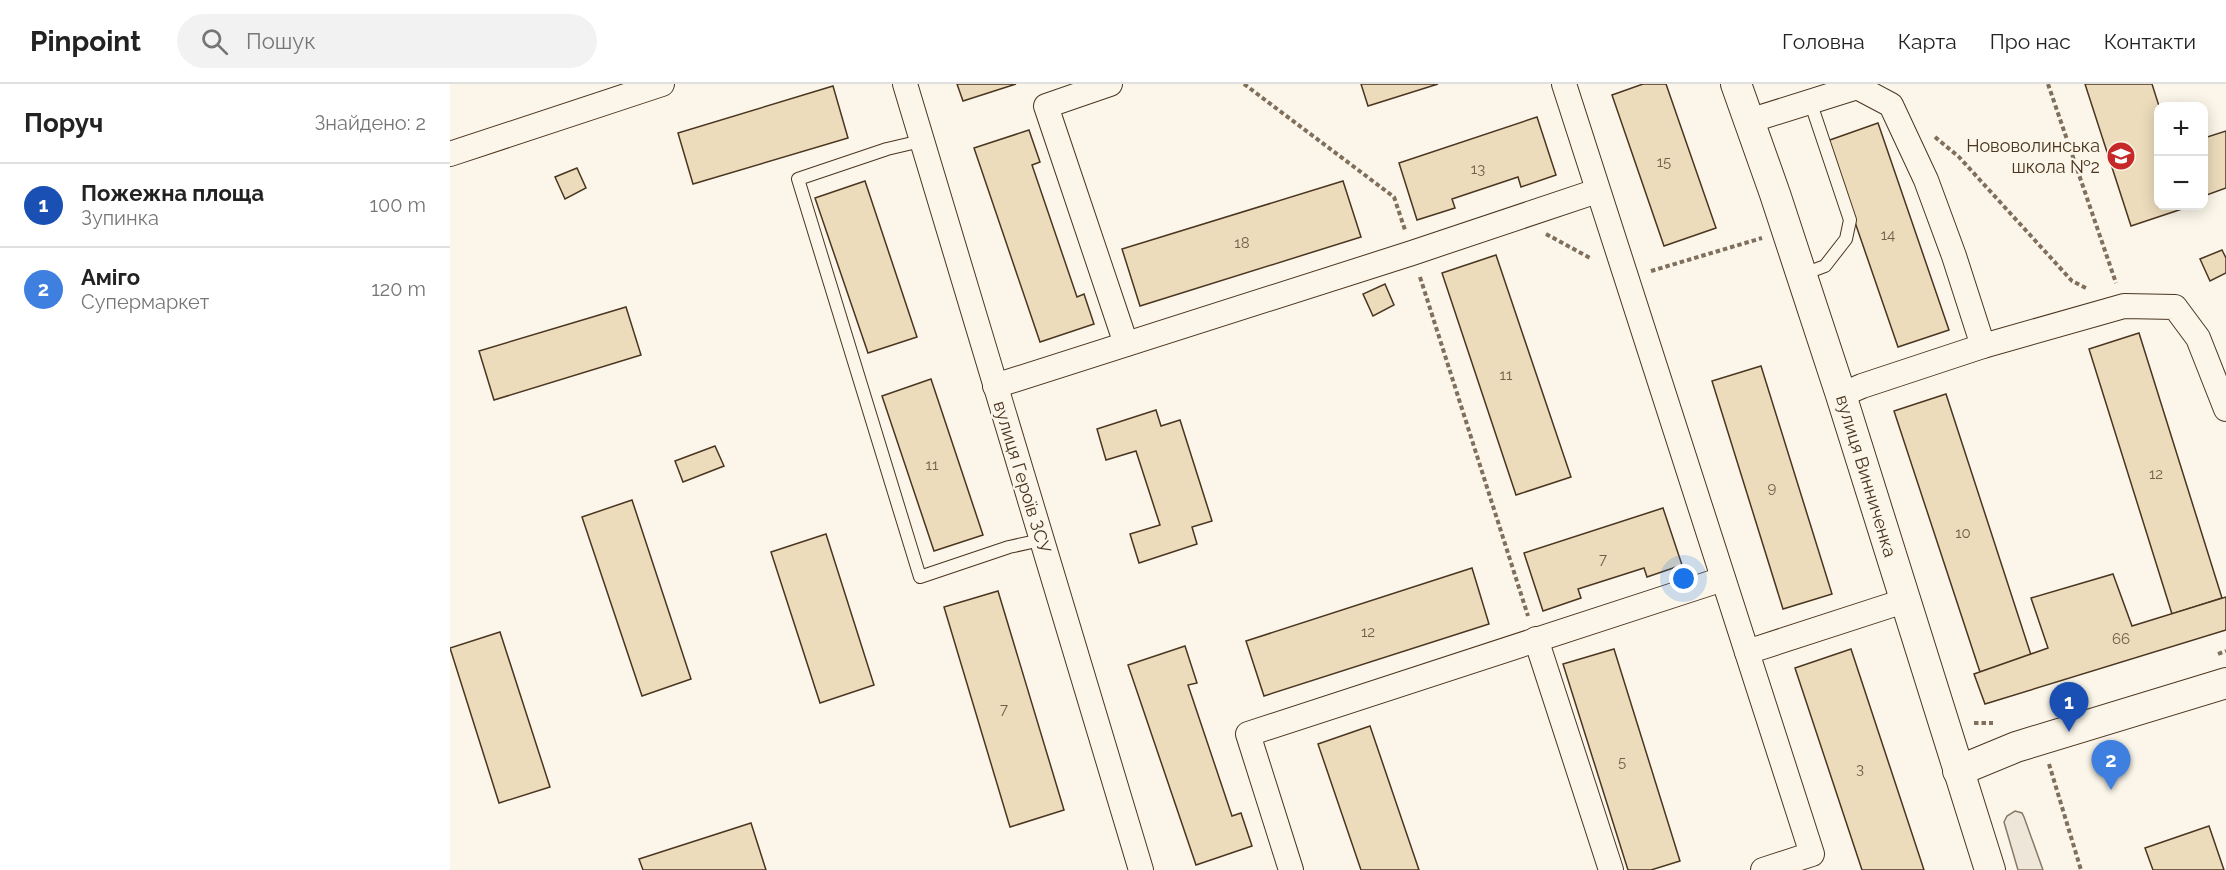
<!DOCTYPE html>
<html lang="uk">
<head>
<meta charset="utf-8">
<style>
	body { margin:0; font-family:Raleway,sans-serif; background:#f2f2f2; color:#222 }
	.controls { position:absolute; right:18px; top:18px; display:grid; overflow:hidden; border-radius:12px; box-shadow:0 3px 15px #0003 }
	.controls button { width:54px; height:54px; display:grid; place-items:center; padding:0; border:0; border-bottom:2px solid #e0e0e0; background:#fff; color:#222; font:30px sans-serif }
	.you { position:absolute; left:1234px; top:495px; width:21px; height:21px; margin:-15px; border:4px solid #fff; border-radius:50%; background:#1a73e8; box-shadow:0 0 0 9px #1a73e833 }
	.badge { display:grid; place-items:center; width:39px; height:39px; border-radius:50%; background:#b45309; color:#fff; font-size:20px; font-weight:700 }
	.pin { position:absolute; translate:-50% -50px; filter:drop-shadow(0 2px 3px #0008) }
	.pin::after { content:''; position:absolute; top:32px; width:21px; height:18px; background:inherit; clip-path:polygon(0 0,100% 0,50% 100%) }
	.list { margin:0; padding:0; list-style:none }
	h2 { display:flex; justify-content:space-between; align-items:center; height:78px; margin:0; padding:0 24px; font-size:26px }
	h2 small { font-size:20px; font-weight:400; color:#767676 }
	.list li { display:grid; grid-template-columns:39px 1fr auto; gap:18px; align-items:center; box-sizing:border-box; height:84px; padding:0 24px; border-top:2px solid #e0e0e0 }
	.list b { display:block; font-size:22px; white-space:nowrap }
	.list p { margin:0; font-size:20px; white-space:nowrap; color:#767676 }
	.list em { font-size:20px; font-style:normal; color:#767676 }
	.icon { flex:none; width:33px; height:33px; fill:none; stroke:currentColor; stroke-width:2; stroke-linecap:round; stroke-linejoin:round }
	.map { position:relative; flex:none; width:1776px; height:786px; overflow:hidden }
	header { display:flex; align-items:center; gap:36px; box-sizing:border-box; height:84px; padding:0 30px; background:#fff; border-bottom:2px solid #e0e0e0 }
	header strong { font-size:28px }
	nav { display:flex; gap:33px; margin-inline-start:auto; font-size:21px }
	.search { width:420px; height:54px; background:#f2f2f2; display:flex; align-items:center; gap:15px; box-sizing:border-box; padding:0 21px; border-radius:33px; color:#767676; font-size:22px }
	main { display:flex }
	aside { flex:1; background:#fff }
	.map>svg:first-child { display:block }
</style>
</head>
<body>
<header>
<strong>Pinpoint</strong>
<div class="search"><svg class="icon" aria-label="search" viewBox="0 0 24 24"><circle cx="10" cy="10" r="6"/><path d="M15 15l6 6"/></svg>Пошук</div>
<nav><a>Головна</a><a>Карта</a><a>Про нас</a><a>Контакти</a></nav>
</header>
<main>
<aside>
<h2>Поруч<small>Знайдено: 2</small></h2>
<ul class="list">
<li><span class="badge" style="background:#1a4fb4">1</span><div><b>Пожежна площа</b><p>Зупинка</p></div><em>100 m</em></li>
<li><span class="badge" style="background:#3f7fe0">2</span><div><b>Аміго</b><p>Супермаркет</p></div><em>120 m</em></li>
</ul>
</aside>
<div class="map">
<svg width="1776" height="786" viewBox="0 0 1776 786">
	<rect width="100%" height="100%" fill="#fbf6e9"/>
	<!-- green -->
	<polygon fill="#ede6d9" stroke="#887966" stroke-width="1.5" points="1565,727 1572,729 1574,733 1593,786 1568,786 1554,738 1557,732"/>
	<!-- building -->
	<g fill="#ecdcbc" stroke="#4a3520" stroke-width="1.5">
		<polygon points="507,0 566,0 513,17"/>
		<polygon points="911,0 988,0 918,22"/>
		<polygon points="1193,0 1216,0 1266,144 1214,162 1162,11"/>
		<polygon points="1635,0 1702,0 1709,22 1708,122 1741,122 1681,142"/>
		<polygon points="383,2 398,54 243,100 228,49"/>
		<polygon points="1087,33 1106,91 1071,103 1068,93 1002,115 1005,124 967,136 949,79"/>
		<polygon points="1428,39 1499,246 1448,263 1377,57"/>
		<polygon points="579,46 590,78 582,81 627,213 634,210 644,240 590,258 524,64"/>
		<polygon points="1776,47 1776,104 1754,112 1754,54"/>
		<polygon points="127,84 136,104 115,115 105,93"/>
		<polygon points="415,97 467,253 418,269 365,114"/>
		<polygon points="893,97 911,153 690,222 672,165"/>
		<polygon points="1772,166 1776,174 1776,189 1760,197 1750,175"/>
		<polygon points="1046,171 1121,393 1066,411 992,189"/>
		<polygon points="935,200 944,221 923,232 913,210"/>
		<polygon points="176,223 191,271 44,316 29,267"/>
		<polygon points="1689,249 1772,514 1722,530 1639,265"/>
		<polygon points="1311,282 1382,510 1333,525 1262,297"/>
		<polygon points="481,295 533,451 484,467 432,312"/>
		<polygon points="1496,310 1581,571 1530,588 1444,327"/>
		<polygon points="706,326 711,342 730,336 762,437 742,443 747,460 689,479 680,450 710,441 686,367 656,376 647,345"/>
		<polygon points="265,362 274,382 233,398 225,377"/>
		<polygon points="182,416 241,595 192,612 132,433"/>
		<polygon points="1213,424 1232,481 1197,493 1194,484 1128,505 1131,514 1093,527 1074,469"/>
		<polygon points="376,450 424,601 370,619 321,468"/>
		<polygon points="1022,484 1039,540 814,612 796,557"/>
		<polygon points="1663,490 1682,542 1776,513 1776,546 1535,620 1524,590 1598,564 1581,514"/>
		<polygon points="548,507 614,726 560,743 494,523"/>
		<polygon points="50,548 100,703 49,719 0,564"/>
		<polygon points="735,562 747,599 738,601 782,732 791,729 802,762 746,781 678,581"/>
		<polygon points="1164,565 1230,777 1201,786 1178,786 1113,580"/>
		<polygon points="1401,565 1474,786 1412,786 1345,584"/>
		<polygon points="920,642 969,786 911,786 868,660"/>
		<polygon points="301,739 316,786 193,786 189,775"/>
		<polygon points="1759,742 1774,786 1703,786 1695,764"/>
	</g>
	<g fill="none" stroke-linecap="round" stroke-linejoin="round">
		<!-- service casing -->
		<g stroke="#4a3520" stroke-width="14">
			<g id="service">
				<polyline points="471,57 437,65 348,95 470,493 559,463 591,456"/>
				<polyline points="1351,191 1375,182 1396,155 1400,136 1360,17"/>
			</g>
		</g>
		<!-- minor casing -->
		<g stroke="#4a3520" stroke-width="26">
			<g id="minor">
				<polyline points="455,0 691,786"/>
				<polyline points="660,0 596,22 676,260"/>
				<polyline points="1114,0 1362,770 1313,786"/>
				<polyline points="1406,0 1407,3 1441,21 1476,96 1504,172 1533,262"/>
				<polyline points="1299,37 1407,3"/>
				<polyline points="0,70 212,0"/>
				<polyline points="545,302 962,169 1147,107"/>
				<polyline points="1391,311 1412,302 1533,262 1674,222 1725,223 1748,254 1776,325"/>
				<polyline points="1086,555 1161,786"/>
				<polyline points="1297,568 1454,517"/>
				<polyline points="841,786 798,650 1273,495"/>
			</g>
		</g>
		<!-- tertiary casing -->
		<g stroke="#4a3520" stroke-width="32">
			<g id="tertiary">
				<polyline points="1286,0 1325,110 1391,311 1540,786"/>
				<polyline points="1508,687 1566,663 1776,599"/>
			</g>
		</g>
		<!-- path -->
		<g stroke="#7f6f5c" stroke-width="4" stroke-dasharray="4.5 3" stroke-linecap="butt">
			<polyline points="794,0 944,113 955,146"/>
			<polyline points="1598,0 1666,199"/>
			<polyline points="1485,53 1509,73 1622,197 1638,205"/>
			<polyline points="1096,150 1142,175"/>
			<polyline points="1201,187 1312,154"/>
			<polyline points="970,193 1078,532"/>
			<polyline points="1768,570 1776,567"/>
			<polyline points="1524,639 1543,639"/>
			<polyline points="1599,680 1631,786"/>
		</g>
		<!-- service -->
		<use href="#service" stroke="#fbf6e9" stroke-width="12"/>
		<!-- minor -->
		<use href="#minor" stroke="#fbf6e9" stroke-width="24"/>
		<!-- tertiary -->
		<use href="#tertiary" stroke="#fbf6e9" stroke-width="30"/>
	</g>
	<!-- icons -->
	<defs>
		<g id="school-disc" transform="scale(1.5)"><circle r="9.5" fill="#c62828" stroke="#fbf6e9"/><path d="M0-5L7-2L0 1L-7-2ZM-4 1L0 2.5L4 1V4Q0 6-4 4Z" fill="#fff"/></g>
	</defs>
	<g fill-rule="evenodd">
		<use href="#school-disc" x="1671" y="72"/>
	</g>
	<g text-anchor="middle" stroke-width="4.5" stroke-linejoin="round" paint-order="stroke">
		<!-- number labels -->
		<g font-size="15" fill="#725f47">
			<text x="1214" y="83">15</text>
			<text x="1028" y="90">13</text>
			<text x="1438" y="156">14</text>
			<text x="792" y="164">18</text>
			<text x="1056" y="296">11</text>
			<text x="482" y="386">11</text>
			<text x="1706" y="395">12</text>
			<text x="1322" y="409">9</text>
			<text x="1513" y="454">10</text>
			<text x="1153" y="480">7</text>
			<text x="918" y="553">12</text>
			<text x="1671" y="560">66</text>
			<text x="554" y="630">7</text>
			<text x="1172" y="683">5</text>
			<text x="1410" y="690">3</text>
		</g>
		<!-- poi labels -->
		<g font-size="18" fill="#4a3520" stroke="#fbf6e9" text-anchor="end">
			<text x="1650" y="68">Нововолинська<tspan x="1650" dy="21">школа №2</tspan></text>
		</g>
		<!-- street labels -->
		<g font-size="18" fill="#4a3520" stroke="#fbf6e9">
			<text transform="translate(1416 392) rotate(73)" y="6">вулиця Винниченка</text>
			<text transform="translate(572 393) rotate(73)" y="6">вулиця Героїв ЗСУ</text>
		</g>
	</g>
</svg>
<div class="controls">
<button>+</button>
<button>−</button>
</div>
<div class="you"></div>
<div class="pin badge" style="left:1619px;top:648px;background:#1a4fb4">1</div>
<div class="pin badge" style="left:1661px;top:706px;background:#3f7fe0">2</div>
</div>
</main>
</body>
</html>
